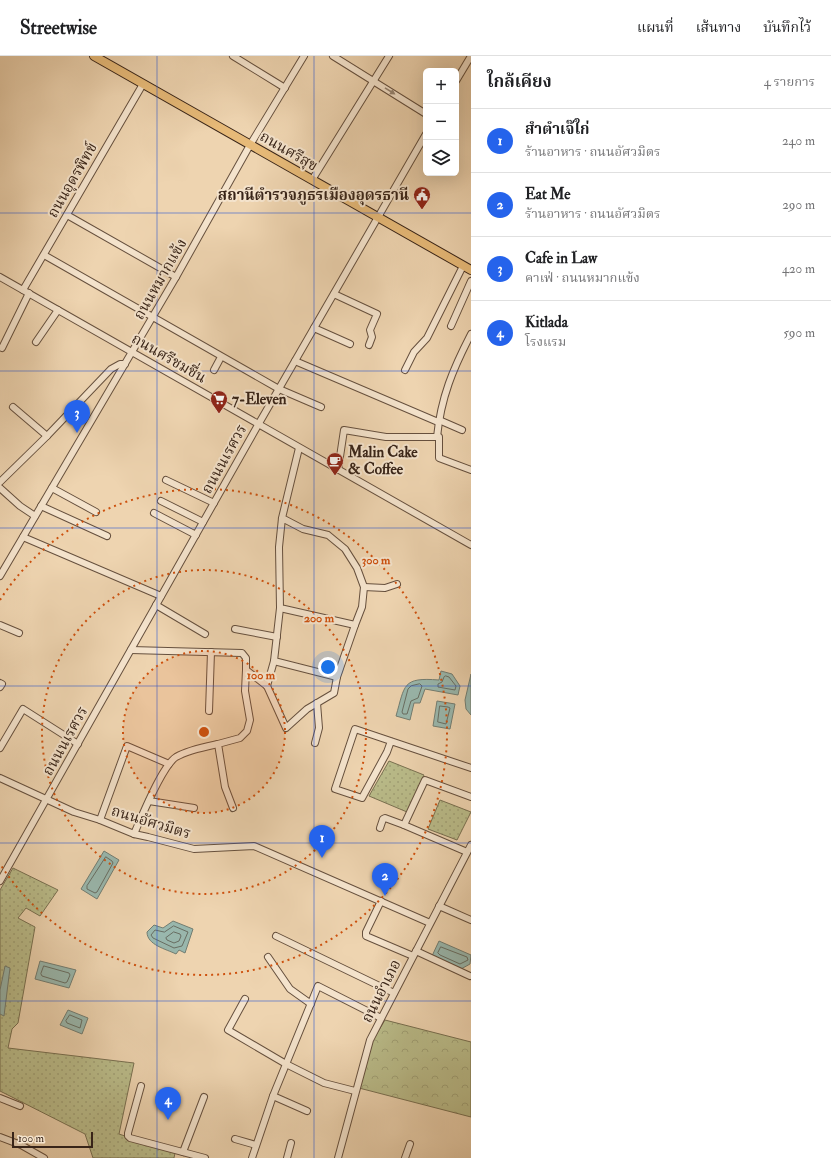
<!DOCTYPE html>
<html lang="th">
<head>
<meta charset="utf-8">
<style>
	body { margin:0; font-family:"IM FELL Double Pica","Noto Serif Thai",serif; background:#f2f2f2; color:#202124 }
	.controls { position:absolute; right:12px; top:12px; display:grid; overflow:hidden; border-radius:6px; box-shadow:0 4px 16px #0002 }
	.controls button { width:36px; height:36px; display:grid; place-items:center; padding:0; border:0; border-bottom:1px solid #e0e0e0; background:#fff; color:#202124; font:20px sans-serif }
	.scale { position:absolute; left:12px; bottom:10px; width:81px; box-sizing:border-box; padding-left:4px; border:2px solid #382418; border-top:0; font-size:11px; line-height:14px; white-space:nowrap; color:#382418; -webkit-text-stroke:3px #f4e3cc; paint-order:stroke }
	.you { position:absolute; left:328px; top:611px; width:14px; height:14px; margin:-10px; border:3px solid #fff; border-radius:50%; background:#1a73e8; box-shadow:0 0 0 6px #1a73e833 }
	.badge { display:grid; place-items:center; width:26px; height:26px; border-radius:50%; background:#2563eb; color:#fff; font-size:13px; font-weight:700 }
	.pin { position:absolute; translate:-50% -33px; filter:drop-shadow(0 1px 2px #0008) }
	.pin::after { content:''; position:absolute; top:21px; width:14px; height:12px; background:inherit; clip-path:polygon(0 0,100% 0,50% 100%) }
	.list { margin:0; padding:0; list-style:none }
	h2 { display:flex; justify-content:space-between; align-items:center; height:52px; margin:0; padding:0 16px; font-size:17px }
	h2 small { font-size:13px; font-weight:400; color:#757577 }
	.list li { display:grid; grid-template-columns:26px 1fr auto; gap:12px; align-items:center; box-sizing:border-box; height:64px; padding:0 16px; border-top:1px solid #e0e0e0 }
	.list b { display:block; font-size:15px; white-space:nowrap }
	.list p { margin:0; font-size:13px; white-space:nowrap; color:#757577 }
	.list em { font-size:13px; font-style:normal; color:#757577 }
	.icon { flex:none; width:22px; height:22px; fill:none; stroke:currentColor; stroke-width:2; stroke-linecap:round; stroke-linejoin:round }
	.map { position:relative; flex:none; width:471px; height:1102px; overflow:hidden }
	header { display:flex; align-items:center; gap:24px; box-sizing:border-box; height:56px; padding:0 20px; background:#fff; border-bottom:1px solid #e0e0e0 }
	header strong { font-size:19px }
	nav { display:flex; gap:22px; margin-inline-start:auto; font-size:14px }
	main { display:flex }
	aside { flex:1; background:#fff }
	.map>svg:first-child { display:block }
</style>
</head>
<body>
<header>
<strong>Streetwise</strong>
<nav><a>แผนที่</a><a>เส้นทาง</a><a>บันทึกไว้</a></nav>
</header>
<main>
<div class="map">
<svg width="471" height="1102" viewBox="0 0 471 1102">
	<defs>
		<pattern id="grass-dots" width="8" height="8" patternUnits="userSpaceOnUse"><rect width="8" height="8" fill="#babc8a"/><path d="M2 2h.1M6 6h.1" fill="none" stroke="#a1a176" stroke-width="1.8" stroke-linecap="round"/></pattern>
		<pattern id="forest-crowns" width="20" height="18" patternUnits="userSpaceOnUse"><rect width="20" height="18" fill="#babc8a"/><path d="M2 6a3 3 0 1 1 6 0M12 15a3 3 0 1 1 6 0" fill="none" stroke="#a1a176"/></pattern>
	</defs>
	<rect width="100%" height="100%" fill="#eed4b0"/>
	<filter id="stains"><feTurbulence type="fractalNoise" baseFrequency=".005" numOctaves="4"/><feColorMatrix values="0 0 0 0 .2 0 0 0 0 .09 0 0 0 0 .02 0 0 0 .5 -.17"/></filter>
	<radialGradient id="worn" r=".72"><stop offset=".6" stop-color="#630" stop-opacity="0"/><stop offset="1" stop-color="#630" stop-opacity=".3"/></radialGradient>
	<!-- grass -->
	<g fill="url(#grass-dots)" stroke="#797051">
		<polygon points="389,705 424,719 407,756 369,740"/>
		<polygon points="440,744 471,756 457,784 428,773"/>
		<polygon points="13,812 58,834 40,860 26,852 18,862 35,871 18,967 12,973 8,992 134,1007 119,1078 175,1097 174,1102 93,1102 85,1078 0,1035 0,834"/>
	</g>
	<!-- forest -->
	<polygon fill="url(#forest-crowns)" stroke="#797051" points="385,964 471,986 471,1061 359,1032 373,984"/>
	<!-- water -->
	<g fill="#99b8ae" stroke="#727d72">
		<path d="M441,615L452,618L460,630L458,639L425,633L420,647H414L410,664L396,660C405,629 402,621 439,624Z"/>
		<polygon points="471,618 471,659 466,653 465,644"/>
		<polygon points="437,645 455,648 450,673 433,670"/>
		<polygon points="104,795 119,804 97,843 81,833"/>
		<path d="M173,865L193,873L185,897L179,894L176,898C166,893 147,889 147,876L154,869L163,872Z"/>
		<polygon points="439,885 471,899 470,908 461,913 432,900"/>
		<polygon points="40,905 76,914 69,932 35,923"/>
		<polygon points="5,910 10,912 4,960 0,958 0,934"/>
		<polygon points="68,954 88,962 82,978 60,969"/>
	</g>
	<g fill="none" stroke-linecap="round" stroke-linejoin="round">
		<!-- shore -->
		<g stroke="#686e63" stroke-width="1">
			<polygon points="446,620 449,621 456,630 455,634 438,631 438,628 442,626 444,621"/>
			<polygon points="420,628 422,630 418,642 411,645 407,658 403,658 402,656 408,633 411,630"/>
			<polygon points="440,650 448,651 450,652 446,668 438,666"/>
			<polygon points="106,801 112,805 113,807 97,836 95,837 87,833 87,830"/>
			<polygon points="174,870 188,876 182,890 174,892 153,882 151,879 155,874 164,876"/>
			<polygon points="174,876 180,878 181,880 179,885 174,887 167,884 166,882"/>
			<polygon points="441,891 467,901 468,904 460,908 440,899 438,897"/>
			<polygon points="44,910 69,917 70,919 67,926 65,927 42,920 41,918"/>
			<polygon points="70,959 82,964 80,972 67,967 66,965"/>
		</g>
		<!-- minor casing -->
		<g stroke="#66503e" stroke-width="8">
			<g id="minor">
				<polyline points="233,0 285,32"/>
				<polyline points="333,0 426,58"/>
				<polyline points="456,25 471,0"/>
				<polyline points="312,124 389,0"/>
				<polyline points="67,159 176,221"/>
				<polyline points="44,199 279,333 321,351"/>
				<polyline points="0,221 471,489"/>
				<polyline points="23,234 143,28"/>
				<polyline points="334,238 377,258 370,274 372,281 369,289"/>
				<polyline points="451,270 471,225"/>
				<polyline points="314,272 350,288"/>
				<polyline points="36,286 58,254"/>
				<polyline points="2,292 29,237"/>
				<polyline points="295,305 438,366"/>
				<polyline points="214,314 221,301"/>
				<polyline points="405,314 414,296 427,282 463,210"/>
				<polyline points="13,351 47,380"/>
				<polyline points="439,364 462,374"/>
				<path d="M437,381C441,341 453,313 471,278"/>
				<polyline points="338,414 344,374 386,381 439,381 439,402 471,414"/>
				<polyline points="166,424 214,447"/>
				<polyline points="0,426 47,380 111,313 120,308 125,308"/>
				<polyline points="0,432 20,450 35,460"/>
				<polyline points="52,432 96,456"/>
				<polyline points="161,445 203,466"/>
				<polyline points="41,450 107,480"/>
				<polyline points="154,457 196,479"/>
				<polyline points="282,462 303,473 328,479 345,493 357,512 364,531 362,551 355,569 280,552 279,491 282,462 299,392"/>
				<polyline points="23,481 161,540"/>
				<polyline points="0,520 176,221 250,89 304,0"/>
				<polyline points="364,531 385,532 397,528"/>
				<polyline points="156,549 205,578"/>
				<polyline points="280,552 274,605 337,621"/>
				<polyline points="0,569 19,577"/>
				<polyline points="235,573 277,581"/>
				<polyline points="131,594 242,597 246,602 246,614 267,630 286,672 307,653 334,637 337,621 355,569"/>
				<polyline points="0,627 2,628 0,631"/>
				<polyline points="267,630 274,605"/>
				<polyline points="209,655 211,596"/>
				<path d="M391,685L387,696L362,742L335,733L355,673C394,686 432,699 471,712"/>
				<polyline points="315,687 319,672 317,647"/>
				<polyline points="0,692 23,653 78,688"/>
				<polyline points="0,722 74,756 100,764 134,778 148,781 194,793 254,790 430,867"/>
				<polyline points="149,745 194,752"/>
				<polyline points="233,752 225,731 218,688 240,682 247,675 250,664 245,635 246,614"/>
				<polyline points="100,764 127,690 169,708"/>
				<polyline points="380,772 383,763 385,762 404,769"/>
				<path d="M134,778C142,760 162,710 176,701C188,694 204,691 218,688"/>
				<polyline points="467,796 404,769 425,724 471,741"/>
				<polyline points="0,825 258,369 426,78"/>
				<polyline points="381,845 366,876 366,880 413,900"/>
				<polyline points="439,850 471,864"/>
				<polyline points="276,880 394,937"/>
				<polyline points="416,895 470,920"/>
				<polyline points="268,901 290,933 311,948"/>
				<polyline points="245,943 228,974 286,1008 324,1027 355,1035"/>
				<polyline points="141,1030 128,1077 128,1080 130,1082 205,1102"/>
				<polyline points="273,1040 307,1055"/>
				<polyline points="0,1042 20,1050"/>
				<polyline points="0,1081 21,1089 44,1102"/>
				<polyline points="235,1083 256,1089"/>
				<polyline points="183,1096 204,1041"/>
				<polyline points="252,1102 273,1040 318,930 381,962"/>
				<polyline points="287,1102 291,1087"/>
				<polyline points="338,1102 370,984 471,789"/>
				<polyline points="405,1102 410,1088"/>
			</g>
		</g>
		<!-- major casing -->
		<g stroke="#382418" stroke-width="10">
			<polyline id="major" points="94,0 471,214"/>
		</g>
		<!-- minor -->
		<use href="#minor" stroke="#f4e3cc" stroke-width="6"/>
		<!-- major -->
		<use href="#major" stroke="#e7ba78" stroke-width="8"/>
	</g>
	<!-- one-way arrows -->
	<defs><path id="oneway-solid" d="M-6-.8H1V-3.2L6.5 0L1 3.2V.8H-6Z"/></defs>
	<use fill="#968472" href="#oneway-solid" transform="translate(390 35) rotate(32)"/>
	<!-- grid -->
	<path fill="none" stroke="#1d4ed8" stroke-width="1" stroke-opacity="0.55" d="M157,0V1102M314,0V1102M0,157H471M0,315H471M0,472H471M0,630H471M0,787H471M0,945H471"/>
	<!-- distance rings -->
	<circle cx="204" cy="676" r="81" fill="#ce510e" fill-opacity=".12"/>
	<g fill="none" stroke="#ce510e" stroke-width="2" stroke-dasharray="2 4">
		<circle cx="204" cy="676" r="81"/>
		<circle cx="204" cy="676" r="162"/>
		<path d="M0 544A243 243 0 1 1 0 808"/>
	</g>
	<!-- icons -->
	<defs>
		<g id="civic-pin" transform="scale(0.9)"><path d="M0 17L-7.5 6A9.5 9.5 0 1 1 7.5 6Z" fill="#8f2418" stroke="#f4e3cc"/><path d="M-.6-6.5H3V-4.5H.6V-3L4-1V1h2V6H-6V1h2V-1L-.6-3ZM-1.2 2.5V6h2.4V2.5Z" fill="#fff"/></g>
		<g id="supermarket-pin" transform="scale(0.9)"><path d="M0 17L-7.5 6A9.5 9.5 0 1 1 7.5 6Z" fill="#8f2418" stroke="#f4e3cc"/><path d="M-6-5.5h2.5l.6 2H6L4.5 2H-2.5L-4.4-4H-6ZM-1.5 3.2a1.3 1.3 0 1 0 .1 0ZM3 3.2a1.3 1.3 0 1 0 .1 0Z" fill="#fff"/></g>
		<g id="cafe-pin" transform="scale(0.9)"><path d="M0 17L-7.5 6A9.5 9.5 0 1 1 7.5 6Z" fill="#8f2418" stroke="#f4e3cc"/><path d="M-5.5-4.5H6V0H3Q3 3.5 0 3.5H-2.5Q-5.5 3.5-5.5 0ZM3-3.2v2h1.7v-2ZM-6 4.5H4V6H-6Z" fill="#fff"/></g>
	</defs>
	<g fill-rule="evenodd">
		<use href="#civic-pin" x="422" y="139"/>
		<use href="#supermarket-pin" x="219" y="343"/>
		<use href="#cafe-pin" x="335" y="405"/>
	</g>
	<g text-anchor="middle" stroke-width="4" stroke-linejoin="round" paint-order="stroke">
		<!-- street labels -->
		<g font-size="15" fill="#382418" stroke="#f4e3cc">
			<text transform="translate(289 95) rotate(30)" y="5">ถนนศรีสุข</text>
			<text transform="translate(72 124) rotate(-60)" y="5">ถนนอุดรพิทข์</text>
			<text transform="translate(160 223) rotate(-60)" y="5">ถนนหมากแข้ง</text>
			<text transform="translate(169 302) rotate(30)" y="5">ถนนศรีชมชื่น</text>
			<text transform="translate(224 403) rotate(-61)" y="5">ถนนนเรศวร</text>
			<text transform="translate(65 685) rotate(-61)" y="5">ถนนนเรศวร</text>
			<text transform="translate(151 766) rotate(17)" y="5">ถนนอัศวมิตร</text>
			<text transform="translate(381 935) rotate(-63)" y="5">ถนนอำเภอ</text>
		</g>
		<!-- poi labels -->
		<g font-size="15" font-weight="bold" fill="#382418" stroke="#f4e3cc" text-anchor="start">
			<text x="409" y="144" text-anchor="end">สถานีตำรวจภูธรเมืองอุดรธานี</text>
			<text x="232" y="348">7-Eleven</text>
			<text x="348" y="401">Malin Cake<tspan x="348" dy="17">&amp; Coffee</tspan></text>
		</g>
	</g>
	<circle cx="204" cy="676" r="6" fill="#ce510e" stroke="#f4e3cc" stroke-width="2"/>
	<g font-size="12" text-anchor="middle" font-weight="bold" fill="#ce510e" stroke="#f4e3cc" stroke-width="4" stroke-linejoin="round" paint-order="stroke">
		<text x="376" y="508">300 m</text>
		<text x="319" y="566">200 m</text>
		<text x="261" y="623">100 m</text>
	</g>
	<rect width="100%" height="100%" filter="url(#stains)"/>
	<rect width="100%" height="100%" fill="url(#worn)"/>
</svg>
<div class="controls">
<button>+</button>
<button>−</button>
<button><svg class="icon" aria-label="layers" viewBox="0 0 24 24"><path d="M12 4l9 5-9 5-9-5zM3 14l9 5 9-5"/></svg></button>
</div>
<div class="scale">100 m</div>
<div class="you"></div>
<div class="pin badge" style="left:322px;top:802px">1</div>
<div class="pin badge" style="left:385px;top:840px">2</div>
<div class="pin badge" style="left:77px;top:377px">3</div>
<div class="pin badge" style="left:168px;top:1064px">4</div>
</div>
<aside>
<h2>ใกล้เคียง<small>4 รายการ</small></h2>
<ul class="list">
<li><span class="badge">1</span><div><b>สำตำเจ๊ใก่</b><p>ร้านอาหาร · ถนนอัศวมิตร</p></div><em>240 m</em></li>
<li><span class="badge">2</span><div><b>Eat Me</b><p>ร้านอาหาร · ถนนอัศวมิตร</p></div><em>290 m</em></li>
<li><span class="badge">3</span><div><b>Cafe in Law</b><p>คาเฟ่ · ถนนหมากแข้ง</p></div><em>420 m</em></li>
<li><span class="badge">4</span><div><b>Kitlada</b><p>โรงแรม</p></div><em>590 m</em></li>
</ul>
</aside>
</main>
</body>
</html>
